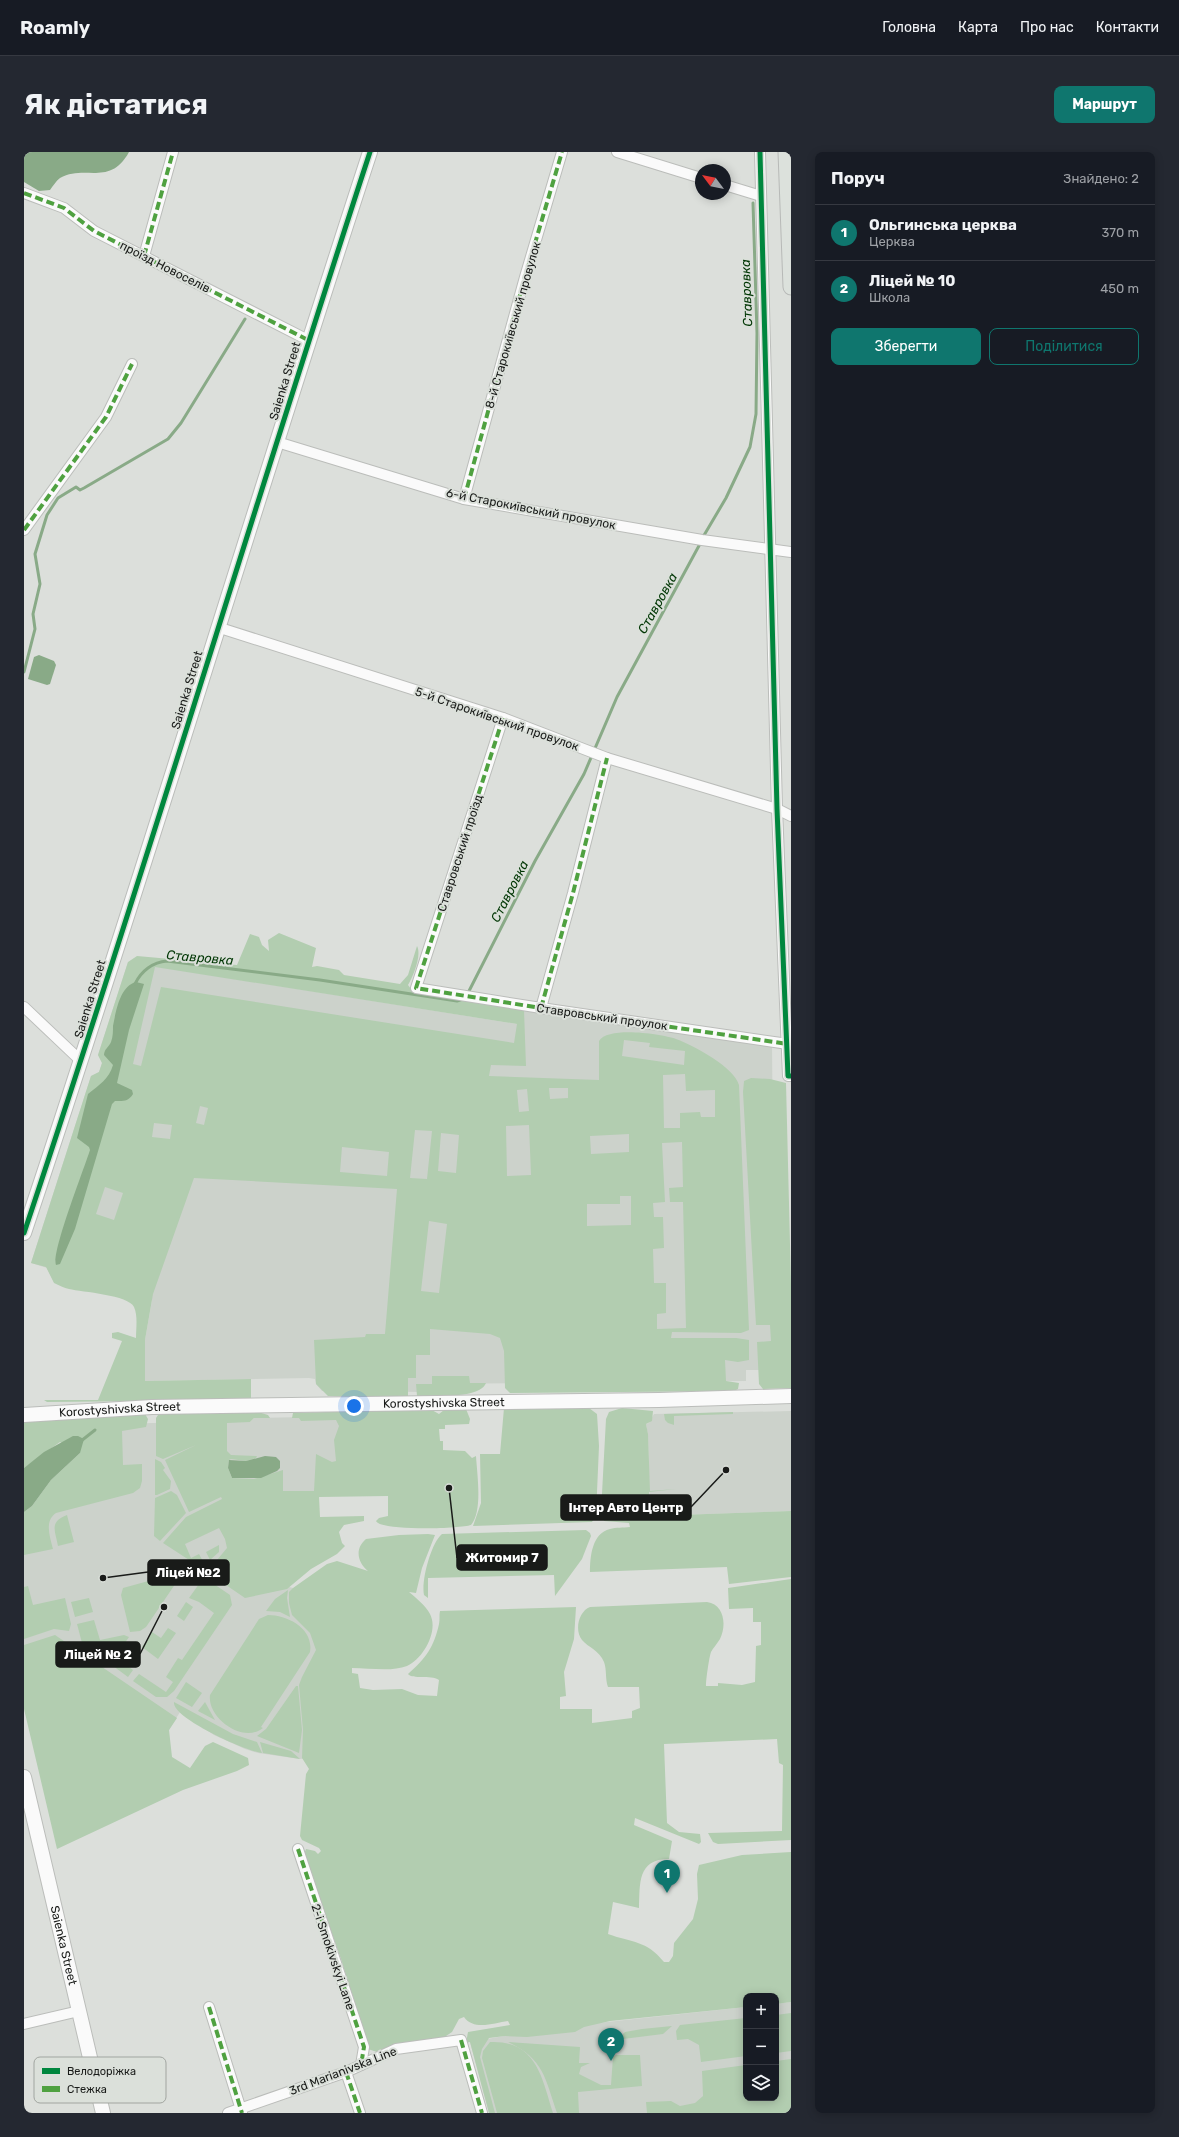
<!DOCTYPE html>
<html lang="uk">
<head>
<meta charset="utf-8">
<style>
	body { margin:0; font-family:Rubik,sans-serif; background:#242831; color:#f1f3f6 }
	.controls { position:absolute; right:12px; bottom:12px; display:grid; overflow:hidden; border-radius:8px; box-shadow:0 2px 10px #0003 }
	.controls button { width:36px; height:36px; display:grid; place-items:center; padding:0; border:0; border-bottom:1px solid #363941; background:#171b24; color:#f1f3f6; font:20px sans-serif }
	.compass { position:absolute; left:671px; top:12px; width:36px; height:36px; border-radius:50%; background:#171b24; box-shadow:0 2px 10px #0003; rotate:302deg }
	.you { position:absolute; left:330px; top:1254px; width:14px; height:14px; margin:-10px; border:3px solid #fff; border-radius:50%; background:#1a73e8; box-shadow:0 0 0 6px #1a73e833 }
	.badge { display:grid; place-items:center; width:26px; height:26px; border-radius:50%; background:#0f766e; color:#fff; font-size:13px; font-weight:700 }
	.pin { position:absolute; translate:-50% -33px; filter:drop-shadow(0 1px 2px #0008) }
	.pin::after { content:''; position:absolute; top:21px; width:14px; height:12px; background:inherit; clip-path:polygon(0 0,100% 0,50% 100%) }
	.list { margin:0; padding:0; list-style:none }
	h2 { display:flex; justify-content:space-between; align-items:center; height:52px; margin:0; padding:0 16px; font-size:17px }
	h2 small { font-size:13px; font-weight:400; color:#9ea1a6 }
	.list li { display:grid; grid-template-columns:26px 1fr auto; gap:12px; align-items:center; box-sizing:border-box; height:56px; padding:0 16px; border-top:1px solid #363941 }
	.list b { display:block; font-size:15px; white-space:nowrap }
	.list p { margin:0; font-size:13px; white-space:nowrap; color:#9ea1a6 }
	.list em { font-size:13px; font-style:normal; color:#9ea1a6 }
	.actions { display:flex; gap:8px; padding:12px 16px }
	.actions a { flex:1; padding:9px 0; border:1px solid #0f766e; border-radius:8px; text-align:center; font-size:14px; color:#0f766e }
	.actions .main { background:#0f766e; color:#fff }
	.icon { flex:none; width:22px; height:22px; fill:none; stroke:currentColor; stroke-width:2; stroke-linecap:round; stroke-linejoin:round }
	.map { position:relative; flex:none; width:767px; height:1961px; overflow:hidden; border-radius:8px }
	header { display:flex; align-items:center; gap:24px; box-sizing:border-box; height:56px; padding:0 20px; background:#171b24; border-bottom:1px solid #363941 }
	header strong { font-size:19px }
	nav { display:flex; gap:22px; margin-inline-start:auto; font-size:14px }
	.intro { display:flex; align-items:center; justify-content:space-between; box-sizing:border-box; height:96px; padding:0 24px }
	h1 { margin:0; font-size:28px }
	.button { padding:10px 18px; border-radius:8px; background:#0f766e; color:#fff; font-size:14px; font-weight:700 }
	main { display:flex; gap:24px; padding:0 24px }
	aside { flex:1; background:#171b24; border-radius:8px; box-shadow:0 2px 10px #0003 }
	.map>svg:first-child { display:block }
</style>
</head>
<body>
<header>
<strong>Roamly</strong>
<nav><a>Головна</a><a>Карта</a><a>Про нас</a><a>Контакти</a></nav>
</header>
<div class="intro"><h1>Як дістатися</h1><a class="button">Маршрут</a></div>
<main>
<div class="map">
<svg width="767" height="1961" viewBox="0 0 767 1961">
	<rect width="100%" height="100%" fill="#dcdfdb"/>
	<!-- built -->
	<g fill="#ccd2cb">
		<polygon points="104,810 493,872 500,858 748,893 751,1218 722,1218 722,1229 405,1232 403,1240 298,1239 292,1232 291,1227 285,1226 121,1229 121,1188 128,1148 7,1111 67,924 75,920 78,911 74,903"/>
		<polygon points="767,1259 767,1359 626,1364 624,1283 622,1272 625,1271 630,1262"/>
		<polygon points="387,1263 290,1339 230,1365 195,1298 203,1299 203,1270 226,1270 230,1266"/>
		<polygon points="167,1270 244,1429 269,1436 291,1475 309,1514 283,1606 276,1607 234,1601 221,1597 190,1583 156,1560 145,1578 0,1502 0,1368 91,1272"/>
		<polygon points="767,1850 767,1942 746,1961 465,1961 446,1890 527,1876 722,1855 722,1946 752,1946 752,1852"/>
	</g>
	<!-- green -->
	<g fill="#b2cdb0" fill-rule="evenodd">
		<path d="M255,781L292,796L288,815L293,814L315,818L320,823L376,832L384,823L393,794C398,803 389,825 384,833L387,837L500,858L502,914L467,913L465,924L575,928V889C584,874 637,882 652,887C669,893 710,915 715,933L725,1178L717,1181L648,1180L647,1186H712L725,1188V1208L714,1210L701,1208L702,1229L715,1231L714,1237L710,1239L486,1241L481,1236L480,1199L476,1186L466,1182L406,1177V1203H392V1226H384V1245L304,1244L292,1232L290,1188L341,1185L342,1182H361L373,1037L170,1026L129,1142L121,1188V1229L227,1227V1248L23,1250L20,1248H74L98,1189L88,1186V1181L94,1180L112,1186C112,1176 114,1164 110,1155C105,1143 58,1140 45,1137C40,1136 35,1133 30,1131L22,1115L7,1111L67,924L75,920L78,911L74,903L104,810L113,804L213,813L226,782L235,785L238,793L245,799L244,788ZM131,815L493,872L490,891L137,835L117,914L109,912ZM600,888L626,891L625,895L661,899L660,913L598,904ZM661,922L662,939L691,938V965H677L676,960L656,961V976H640L639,923ZM525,936H544V946L526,947ZM503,937L505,959L495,960L493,938ZM176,954L184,956L180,973L172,971ZM130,971L148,973L146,987L128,985ZM505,973L507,1023L483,1024L482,974ZM391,978L408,979L403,1027L386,1026ZM417,981L435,983L432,1021L414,1019ZM605,982V1000L567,1002L566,984ZM658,990L659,1035L645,1036L646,1050H659L662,1176L633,1177V1162L642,1161V1131H630L629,1097L640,1096L639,1065H630L629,1051L641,1050L638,991ZM318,995L365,1000L363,1024L316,1020ZM81,1035L99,1041L90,1068L72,1062ZM596,1044H607V1073L563,1074V1052H596ZM405,1069L423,1072L415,1141L397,1139Z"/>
		<polygon points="727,926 746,927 762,931 767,1132 767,1236 739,1237 735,1232 733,1190 747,1189 746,1173 732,1173 719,940 720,929"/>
		<path d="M408,1224H445L446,1231H462C456,1247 409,1244 393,1244L392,1232H408Z"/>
		<polygon points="480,1256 565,1256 573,1262 575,1294 572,1363 568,1370 449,1374 457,1351 456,1302 476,1302"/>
		<path d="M598,1256L629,1259L628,1269L622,1272L624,1282L626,1339L652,1337L625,1340L626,1364L767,1359V1425L705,1432L703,1415L566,1420C566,1405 568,1381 586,1377C592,1375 599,1376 606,1375L605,1371L580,1369L577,1360L582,1267L585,1260Z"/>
		<path d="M406,1257L415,1262L420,1258L442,1257L446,1267L445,1272L421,1273V1277H415L416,1289H419V1298L441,1299L448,1306L452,1304C453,1322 459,1359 447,1373C435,1377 356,1379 352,1369L355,1366L364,1364V1344L295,1345L296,1365L340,1364V1369L320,1373L315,1380L318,1391L321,1394L313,1402L287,1417L263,1437L221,1446L183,1420L203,1396L201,1387L195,1376L161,1392L167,1406L175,1402L181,1413L179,1417L139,1391L162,1365L198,1347L197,1345L165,1360L141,1308L172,1293L139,1307L132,1304V1266L134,1263L166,1260H234L244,1263L246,1266H230L226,1270L203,1271V1299L207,1303L233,1304L232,1306L222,1309L207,1307L205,1308L204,1316L208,1326L230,1327L259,1318V1339H290L292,1302L308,1310L312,1309L310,1288L315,1274L312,1268L277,1269L275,1266H268L269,1261Z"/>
		<polygon points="709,1260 709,1262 650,1264 650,1273 644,1271 641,1268 640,1262"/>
		<path d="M121,1262L124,1267L122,1275L98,1279L99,1313L118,1312V1329L116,1336L109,1341L32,1361C20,1369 26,1385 29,1397L0,1403V1360L8,1354L27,1328L56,1301L36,1290L0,1316V1267Z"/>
		<polygon points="131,1307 137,1310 141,1316 139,1318 147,1329 146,1337 133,1343 131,1343"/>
		<polygon points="147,1339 153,1343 162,1361 136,1389 130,1384 131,1346"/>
		<path d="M43,1363L50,1390L34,1394C31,1378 25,1370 43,1363Z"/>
		<path d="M562,1378L566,1381L567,1384L558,1407L531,1444L530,1423L404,1426V1446L400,1443C397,1429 407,1391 418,1382Z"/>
		<path d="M404,1382L411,1383L398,1416L392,1441L385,1440C392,1446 402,1454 406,1462C415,1479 399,1507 383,1514C368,1520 345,1516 328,1516V1521L334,1522L336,1536L349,1538L378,1537L394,1543L413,1544L415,1528C406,1522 389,1528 384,1522C402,1506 410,1495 415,1472C416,1467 415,1463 416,1459L552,1455L550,1487L540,1520L542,1544L536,1545V1557H568V1571L608,1566V1559L616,1556L615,1535H584C581,1527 583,1518 580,1510C575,1498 565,1496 558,1488C550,1478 555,1459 566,1455L683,1450C700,1452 703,1473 696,1487C693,1492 689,1496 687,1500C685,1506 682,1527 682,1534H694V1531L718,1533L731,1530L732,1494L737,1493V1470H729V1456L705,1457L704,1436L767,1427V1688L694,1692L689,1690L684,1681L758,1679L759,1613L755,1611L753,1587L640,1592L643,1671L655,1680L676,1682L677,1690L675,1692L611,1666L610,1673L648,1689L645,1707C613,1707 616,1732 615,1756L589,1750L584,1782C609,1791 622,1788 640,1810H645L649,1804L650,1791L669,1767L674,1747L673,1722L675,1713L718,1703L767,1700V1850L752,1852V1844H722V1855L586,1869L560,1875L551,1880L503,1885L481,1884L465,1886L458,1897L456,1905L471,1961H465L446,1890L442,1891L444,1880L486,1873L484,1869C470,1871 450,1879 440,1865L435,1867L428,1880L419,1886L353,1900L344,1897L318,1810L280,1702L282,1697L291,1699L294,1702L297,1699L295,1696L278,1688L276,1684L282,1622L285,1617L278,1606L279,1578L275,1533L278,1525L292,1498L286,1481L268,1463L265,1451V1440L269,1436L303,1412L313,1409L344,1419C334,1411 330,1397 342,1387L375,1383Z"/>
		<polygon points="195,1393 195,1400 186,1408 182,1400"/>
		<polygon points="149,1410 156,1415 156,1425 122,1475 116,1479 106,1480 97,1443 99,1436 128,1428 126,1416"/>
		<polygon points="184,1428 206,1443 208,1453 150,1539 143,1545 132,1545 109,1529 115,1522 142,1540 149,1530 142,1525 154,1506 158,1508 190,1461 175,1450 165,1446 175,1432"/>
		<polygon points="4,1434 9,1453 41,1446 47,1472 45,1479 30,1477 0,1487 0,1435"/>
		<polygon points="264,1438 263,1446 266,1465 256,1460 242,1459 251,1447"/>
		<polygon points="65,1446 69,1460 51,1465 47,1450"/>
		<polygon points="162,1450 169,1455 160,1469 153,1464"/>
		<path d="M244,1463C264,1463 290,1477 286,1500L237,1575L239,1576C219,1592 183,1566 186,1543L235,1467Z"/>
		<polygon points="70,1468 76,1488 100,1483 105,1485 91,1505 109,1518 104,1525 58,1491 53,1472"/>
		<polygon points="144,1476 152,1481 134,1507 118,1495 128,1480 137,1486"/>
		<polygon points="31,1483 153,1566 145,1578 148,1605 166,1616 181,1594 189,1590 224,1606 225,1613 213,1619 159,1638 33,1697 0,1557 0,1493"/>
		<polygon points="162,1530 178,1541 168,1555 152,1546"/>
		<polygon points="272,1534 274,1534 278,1578 275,1601 233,1584 242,1577"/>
		<path d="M150,1550L209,1582L233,1590L238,1601C222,1599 148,1566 150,1550Z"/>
		<polygon points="181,1550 191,1568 174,1559"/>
		<polygon points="236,1590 267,1599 276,1607 239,1601"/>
		<polygon points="767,1861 767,1899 752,1901 752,1863"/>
		<polygon points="722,1866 722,1904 677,1910 675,1893 664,1887 653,1888 652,1879 656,1873"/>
		<polygon points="648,1874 639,1882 599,1887 599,1882 601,1880 618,1877"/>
		<path d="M466,1890C513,1888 518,1927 529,1961H473L458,1906L459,1899Z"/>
		<path d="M484,1890L556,1895L555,1911H566L557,1915L555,1922L577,1933H587L589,1905L592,1903H616L618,1934L554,1940L555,1961H533C521,1926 520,1907 484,1890Z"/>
		<polygon points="767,1907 767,1961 623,1961 622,1950 647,1949 656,1954 671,1951 679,1944 678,1919 722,1913 722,1946 752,1946 752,1909"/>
	</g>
	<!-- water -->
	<g fill="#89aa87">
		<path d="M0,0H105C86,35 61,12 36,26C32,29 29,34 26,38L15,39L0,30Z"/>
		<polygon points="15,503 30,509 32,513 26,532 23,533 4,527 10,505"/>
		<path d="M112,830L120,832L105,878L93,931L108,938L109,942C104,950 99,949 91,949L88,952L51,1077L36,1112L32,1113C27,1101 60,1017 66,998L65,995L53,986L64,942C75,933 85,927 89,913L80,903C80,897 85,895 87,890C89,885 89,879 89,874C92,859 96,834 112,830Z"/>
		<polygon points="49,1284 54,1284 60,1287 56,1301 27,1328 8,1354 0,1360 0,1316 20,1300"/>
		<polygon points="241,1304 252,1305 256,1309 256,1316 253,1319 237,1326 208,1326 204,1316 205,1308 222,1309"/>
	</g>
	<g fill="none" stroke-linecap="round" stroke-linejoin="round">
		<!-- stream -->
		<g stroke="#89aa87" stroke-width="3">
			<polyline points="679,385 702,346 726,295 732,262 733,181 729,51"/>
			<polyline points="0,520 11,477 9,462 16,432 11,402 23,363 34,346 52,335 56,338 60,336 144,287 157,271 221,167"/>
			<path d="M111,832C117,819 129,810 143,809L296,828L433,849L439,847"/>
			<polyline points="444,841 511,709 560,622 593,545 677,390"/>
			<polyline points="57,1289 71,1278"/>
		</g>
		<!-- street casing -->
		<g stroke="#bbbdba" stroke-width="12">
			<g id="street">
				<polyline points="593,0 677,26"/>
				<polyline points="736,0 753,657 764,924 767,924"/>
				<polyline points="701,33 737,44"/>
				<polyline points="0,41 40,56 70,79 284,188"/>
				<polyline points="120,104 149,0"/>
				<polyline points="253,290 440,347 678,388 767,400"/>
				<polyline points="440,347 501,125 538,0"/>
				<polyline points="0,378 82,265 108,212"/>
				<polyline points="193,475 479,566 583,606 753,657 767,664"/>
				<polyline points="479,566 392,836 517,856 764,892"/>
				<polyline points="0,855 57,909"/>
				<polyline points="517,856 549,741 583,606"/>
				<polyline points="274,1697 340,1895 337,1913"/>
				<polyline points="185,1855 218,1961"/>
				<polyline points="0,1872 55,1859"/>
				<polyline points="322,1920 336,1961"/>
				<polyline points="204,1961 322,1920 372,1897 437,1888 458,1961"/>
			</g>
		</g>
		<!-- secondary casing -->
		<g stroke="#bbbdba" stroke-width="16">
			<g id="secondary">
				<path d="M0,1081C120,723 228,360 346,0"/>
				<path id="s1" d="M0,1263L128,1255L635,1248L767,1244"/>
				<path id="s2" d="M0,1625L79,1961"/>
			</g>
		</g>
		<!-- primary casing -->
		<g stroke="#b7b9b7" stroke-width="17">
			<polyline id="primary" points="762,0 767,135"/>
		</g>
		<!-- street -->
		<use href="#street" stroke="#fafafa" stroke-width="10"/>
		<!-- secondary -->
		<use href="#secondary" stroke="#fafafa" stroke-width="14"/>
		<!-- primary -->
		<use href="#primary" stroke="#dce1dc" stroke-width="15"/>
		<!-- quiet -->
		<g stroke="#4fa140" stroke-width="4" stroke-dasharray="8 4" stroke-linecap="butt">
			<polyline points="0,41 40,56 70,79 284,188"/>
			<polyline points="120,104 149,0"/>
			<polyline points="440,347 501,125 538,0"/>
			<polyline points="0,378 82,265 108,212"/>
			<polyline points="479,566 392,836 517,856 764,892"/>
			<polyline points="517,856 549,741 583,606"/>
			<polyline points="274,1697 340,1895 337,1913"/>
			<polyline points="185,1855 218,1961"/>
			<polyline points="437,1888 458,1961"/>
			<polyline points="322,1920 336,1961"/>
		</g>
		<!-- cycleway casing -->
		<g stroke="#dbe0da" stroke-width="8">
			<g id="cycleway">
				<polyline points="736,0 753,657 764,924 767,924"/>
				<path d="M0,1081C120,723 228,360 346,0"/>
			</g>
		</g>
		<!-- cycleway -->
		<use href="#cycleway" stroke="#00873e" stroke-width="5"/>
	</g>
	<g text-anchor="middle" stroke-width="4" stroke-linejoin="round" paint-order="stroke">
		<!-- street labels -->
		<g font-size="12" fill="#191b19" stroke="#dbe0da">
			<text transform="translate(141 115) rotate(27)" y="4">проїзд Новоселів</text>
			<text transform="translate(489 173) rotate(-74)" y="4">8-й Старокиївський провулок</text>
			<text transform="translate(261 229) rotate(-73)" y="4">Saienka Street</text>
			<text transform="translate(507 357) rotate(11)" y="4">6-й Старокиївський провулок</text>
			<text transform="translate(163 538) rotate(-73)" y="4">Saienka Street</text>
			<text transform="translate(473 567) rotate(19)" y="4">5-й Старокиївський провулок</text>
			<text transform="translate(436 701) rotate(-72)" y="4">Ставровський проїзд</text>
			<text transform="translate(66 847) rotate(-73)" y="4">Saienka Street</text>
			<text transform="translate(578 865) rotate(8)" y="4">Ставровський проулок</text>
			<text dy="4" stroke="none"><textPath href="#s1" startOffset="420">Korostyshivska Street</textPath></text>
			<text dy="4" stroke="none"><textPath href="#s1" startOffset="96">Korostyshivska Street</textPath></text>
			<text dy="4" stroke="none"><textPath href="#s2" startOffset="173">Saienka Street</textPath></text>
			<text transform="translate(309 1805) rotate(71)" y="4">2-i Smokivskyi Lane</text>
			<text transform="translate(319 1919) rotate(-21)" y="4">3rd Marianivska Line</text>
		</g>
		<!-- water labels -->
		<g font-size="13" font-style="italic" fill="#013604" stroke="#dbe0da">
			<text transform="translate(722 141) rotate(-92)" y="5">Ставровка</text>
			<text transform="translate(633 451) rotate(-61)" y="5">Ставровка</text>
			<text transform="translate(485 739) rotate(-63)" y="5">Ставровка</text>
			<text transform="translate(176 805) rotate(5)" y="5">Ставровка</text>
		</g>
	</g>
	<!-- legend -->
	<rect x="10" y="1905" width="132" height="46" rx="6" fill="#dbe0da" stroke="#a1a5a0" stroke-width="1"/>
	<rect x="18" y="1916" width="18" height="6" fill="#00873e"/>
	<rect x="18" y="1934" width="18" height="6" fill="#4fa140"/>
	<g font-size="11" fill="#191b19">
		<text x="43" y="1923">Велодоріжка</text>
		<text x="43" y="1941">Стежка</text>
	</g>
	<!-- callouts -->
	<path fill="none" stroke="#191b19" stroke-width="1.5" d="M702 1318L667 1355M425 1336L433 1406M79 1426L124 1420M140 1455L116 1502"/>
	<g fill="#191b19" stroke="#dbe0da" stroke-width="1.5">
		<circle cx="702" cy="1318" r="4"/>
		<circle cx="425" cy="1336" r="4"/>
		<circle cx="79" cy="1426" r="4"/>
		<circle cx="140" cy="1455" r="4"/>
	</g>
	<g fill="#191b19" stroke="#191b19" stroke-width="1.5">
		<rect x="537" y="1343" width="130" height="25" rx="4"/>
		<rect x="433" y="1393" width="90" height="25" rx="4"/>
		<rect x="124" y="1408" width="81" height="25" rx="4"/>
		<rect x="32" y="1490" width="84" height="25" rx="4"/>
	</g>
	<g font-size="13" text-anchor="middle" font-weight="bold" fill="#fff">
		<text x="602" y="1360">Інтер Авто Центр</text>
		<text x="478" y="1410">Житомир 7</text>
		<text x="164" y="1425">Ліцей №2</text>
		<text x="74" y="1507">Ліцей № 2</text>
	</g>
</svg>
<div class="controls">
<button>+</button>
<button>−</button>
<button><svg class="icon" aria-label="layers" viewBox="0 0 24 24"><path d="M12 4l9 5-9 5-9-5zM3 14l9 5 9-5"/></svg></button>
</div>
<svg class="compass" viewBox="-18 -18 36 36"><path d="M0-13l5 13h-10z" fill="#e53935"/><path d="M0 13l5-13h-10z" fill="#9ea1a6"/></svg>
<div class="you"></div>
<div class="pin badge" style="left:643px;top:1741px">1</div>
<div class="pin badge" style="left:587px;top:1909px">2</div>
</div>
<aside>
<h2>Поруч<small>Знайдено: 2</small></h2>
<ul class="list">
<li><span class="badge">1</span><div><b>Ольгинська церква</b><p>Церква</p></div><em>370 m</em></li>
<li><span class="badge">2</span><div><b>Ліцей № 10</b><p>Школа</p></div><em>450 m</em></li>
</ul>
<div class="actions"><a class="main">Зберегти</a><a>Поділитися</a></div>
</aside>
</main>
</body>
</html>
